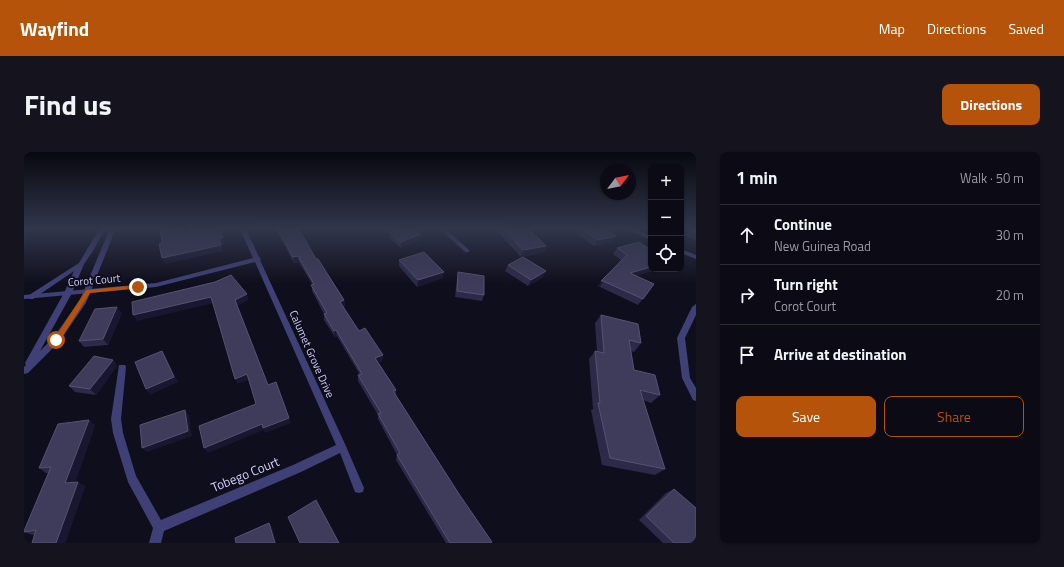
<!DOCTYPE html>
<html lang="en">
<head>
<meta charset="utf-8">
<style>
	body { margin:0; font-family:"Titillium Web",sans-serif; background:#14131e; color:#f1f3f6 }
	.controls { position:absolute; right:12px; top:12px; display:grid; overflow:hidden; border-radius:8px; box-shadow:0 1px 3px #0004 }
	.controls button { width:36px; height:36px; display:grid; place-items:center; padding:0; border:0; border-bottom:1px solid #2b2b34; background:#0b0a15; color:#f1f3f6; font:20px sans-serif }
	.compass { position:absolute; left:576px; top:12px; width:36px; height:36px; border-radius:50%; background:#0b0a15; box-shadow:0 1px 3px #0004; rotate:58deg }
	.stop { position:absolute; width:12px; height:12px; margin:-9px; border:3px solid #b45309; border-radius:50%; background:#fff }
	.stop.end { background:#b45309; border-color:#fff; box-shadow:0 1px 4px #0008 }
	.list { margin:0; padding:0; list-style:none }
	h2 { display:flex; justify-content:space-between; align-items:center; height:52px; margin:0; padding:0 16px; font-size:17px }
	h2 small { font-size:13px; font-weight:400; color:#9a9aa0 }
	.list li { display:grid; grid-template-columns:26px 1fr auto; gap:12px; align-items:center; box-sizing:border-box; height:60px; padding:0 16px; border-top:1px solid #2b2b34 }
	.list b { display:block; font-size:15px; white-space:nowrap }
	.list p { margin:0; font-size:13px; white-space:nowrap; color:#9a9aa0 }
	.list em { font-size:13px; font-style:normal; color:#9a9aa0 }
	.actions { display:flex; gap:8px; padding:12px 16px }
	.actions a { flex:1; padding:9px 0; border:1px solid #b45309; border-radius:8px; text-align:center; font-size:14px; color:#b45309 }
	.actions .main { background:#b45309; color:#fff }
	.icon { flex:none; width:22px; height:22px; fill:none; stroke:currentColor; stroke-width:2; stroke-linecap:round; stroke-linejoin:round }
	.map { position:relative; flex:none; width:672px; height:391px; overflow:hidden; border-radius:8px }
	header { display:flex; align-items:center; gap:24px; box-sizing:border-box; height:56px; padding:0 20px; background:#b45309; color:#fff }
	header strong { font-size:19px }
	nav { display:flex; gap:22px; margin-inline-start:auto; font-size:14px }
	.intro { display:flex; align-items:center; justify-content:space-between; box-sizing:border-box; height:96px; padding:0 24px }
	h1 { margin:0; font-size:28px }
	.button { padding:10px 18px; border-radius:8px; background:#b45309; color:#fff; font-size:14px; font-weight:700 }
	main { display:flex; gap:24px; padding:0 24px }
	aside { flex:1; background:#0b0a15; border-radius:8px; box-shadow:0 1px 3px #0004 }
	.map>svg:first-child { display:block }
</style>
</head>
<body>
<header>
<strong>Wayfind</strong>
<nav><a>Map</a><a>Directions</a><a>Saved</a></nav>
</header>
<div class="intro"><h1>Find us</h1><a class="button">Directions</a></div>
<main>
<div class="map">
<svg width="672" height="391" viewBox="0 0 672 391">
	<rect width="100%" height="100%" fill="#0f0e1c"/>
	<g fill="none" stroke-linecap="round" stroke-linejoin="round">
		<!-- minor -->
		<g fill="#3f4176" fill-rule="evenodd">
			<polygon points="216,77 222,77 235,105 237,107 236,108 321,292 340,336 339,340 335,341 331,340 316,301 277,320 140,379 137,391 125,391 129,376 104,330 89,281 87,267 95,213 101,213 102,215 97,267 99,281 112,324 137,368 269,313 312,293 231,110 132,135 0,147 0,143 132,131 229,106"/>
			<polygon points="416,77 422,77 445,98 445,100 441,100"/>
			<polygon points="603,77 611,77 627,84 627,88"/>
			<polygon points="657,97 672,103 672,107 657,101"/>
			<polygon points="672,152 672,163 661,186 666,226 672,236 672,249 669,248 658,226 653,186 668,155"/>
		</g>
		<!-- tertiary -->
		<polygon fill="#3f4176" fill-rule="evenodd" points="75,77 81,77 69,99 60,112 48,141 16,199 29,186 56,148 84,81 83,77 89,77 90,81 62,151 35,190 4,221 0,222 0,215 2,213 1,211 40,141 50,119 9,147 6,147 2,145 55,111"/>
	</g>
	<!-- wall -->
	<g fill="#2c2a48">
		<polygon points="252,77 274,77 292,107 320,148 321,154 319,155 335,179 359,203 358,209 354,210 372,238 372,243 466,391 422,391 372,308 373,303 354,267 354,263 334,229 334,223 336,223 313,184 311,185 300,168 300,162 288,139 288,132 275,110 270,111 261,94 253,81"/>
		<polygon points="361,77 391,77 397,82 396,88 377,96 365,86 365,81"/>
		<polygon points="471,77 505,77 522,94 520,100 497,105"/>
		<polygon points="553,77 582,77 592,84 588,90 570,94 552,81"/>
		<polygon points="664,77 672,77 672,88 662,84"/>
		<polygon points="615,90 613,124 630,132 614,153 576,135 573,135 597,108 589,102 593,96"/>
		<polygon points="375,108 419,126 393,135 375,114"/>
		<polygon points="484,113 519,125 504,134 481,119"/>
		<polygon points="434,120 460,143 458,149 431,145 433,127"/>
		<polygon points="98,161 84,193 60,195 55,189"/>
		<polygon points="577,163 617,191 610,200 607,199 610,218 636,243 627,251 619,248 641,317 631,323 578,313 567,258 569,257 565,207 571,199 573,200 571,171"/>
		<polygon points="89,208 93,214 72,243 51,240 45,234"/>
		<polygon points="71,273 51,330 61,334 41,391 8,391 11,383 9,383 0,380 24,321 22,321 15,316"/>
		<polygon points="650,337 672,391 639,391 615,368 642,341"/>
	</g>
	<!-- shaded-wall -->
	<g fill="#19172f">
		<polygon points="0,77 3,77 4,78 0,96"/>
		<polygon points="397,82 396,88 377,96 377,90"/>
		<polygon points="592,84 588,90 570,94 574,88"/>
		<polygon points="199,85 201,92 197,93 195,87"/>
		<polygon points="197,93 199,99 141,112 138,106"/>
		<polygon points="522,94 520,100 497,105 499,98"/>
		<polygon points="274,104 275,110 270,111 269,105"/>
		<polygon points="627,115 627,117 636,117 602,127 606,121"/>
		<polygon points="522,119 519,125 504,134 507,128"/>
		<polygon points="420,120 419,126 393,135 394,128"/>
		<polygon points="577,129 579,129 576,135 573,135"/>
		<polygon points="223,142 225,148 213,154 211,148"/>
		<polygon points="187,145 190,151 113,169 109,163"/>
		<polygon points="320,148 321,154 316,156 316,150"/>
		<polygon points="93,155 98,161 84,193 79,187"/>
		<polygon points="312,178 313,184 311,185 310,179"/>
		<polygon points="138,199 142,205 154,230 126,243 122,237"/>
		<polygon points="359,203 358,209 351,212 351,206"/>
		<polygon points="89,208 93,214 72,243 66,237"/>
		<polygon points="223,222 225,228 213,232 211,227"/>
		<polygon points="161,258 165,263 168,284 123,300 118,296"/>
		<polygon points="265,266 267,271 241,281 240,278 184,301 180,296 238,272"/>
		<polygon points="65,268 71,273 49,336 41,331"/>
		<polygon points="54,330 61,334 41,391 32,391"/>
		<polygon points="245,371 248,374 252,391 251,391"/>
	</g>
	<!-- building -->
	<g fill="#3e3b5b" stroke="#555374">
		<polygon points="136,77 157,77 158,81 174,77 196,77 199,85 195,87 197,93 138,106 135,92 138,91"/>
		<polygon points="253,77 274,77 280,86 292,107 294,107 320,148 316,150 335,179 341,176 359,203 351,206 372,238 369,239 435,342 468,390 466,391 426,391 373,303 376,301 354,262 357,261 334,223 338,222 312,178 310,179 300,162 303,161 287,133 290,132 274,104 269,105 260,88"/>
		<polygon points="367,77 391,77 397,82 377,90 365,80 369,78"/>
		<polygon points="479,77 505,77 522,94 499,98"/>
		<polygon points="558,77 582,77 592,84 574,88"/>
		<polygon points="667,77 672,77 672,80 666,78"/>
		<polygon points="615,90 627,98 627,115 606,121 630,132 619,147 579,129 577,129 603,103 593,96"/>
		<polygon points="400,100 420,120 394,128 375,108"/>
		<polygon points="499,105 522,119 507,128 484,113"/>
		<polygon points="434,120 460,124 460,143 433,139"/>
		<polygon points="207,123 223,142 211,148 244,233 252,230 265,266 239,276 238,272 180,296 175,274 232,252 223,222 211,227 187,145 109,163 108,150 191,130"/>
		<polygon points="93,155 79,187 55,189 71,157"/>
		<polygon points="577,163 614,172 617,191 605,188 610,218 631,223 636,243 616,238 641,317 586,306 574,251 576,251 571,199 580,201"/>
		<polygon points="138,199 150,225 122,237 111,210"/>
		<polygon points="70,204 89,208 66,237 45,234"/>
		<polygon points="161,258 164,279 118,296 116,273"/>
		<polygon points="65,268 41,331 54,330 32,391 8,391 12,378 0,380 0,379 27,315 15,316 34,272"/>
		<polygon points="650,337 672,356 672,391 650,391 622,364"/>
		<polygon points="292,348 315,391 276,391 264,365"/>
		<polygon points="245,371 251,391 212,391 211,386"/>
	</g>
	<!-- sky -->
	<linearGradient id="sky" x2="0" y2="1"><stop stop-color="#08080f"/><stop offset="0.58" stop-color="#31364b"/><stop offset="1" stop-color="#31364b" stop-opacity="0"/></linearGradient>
	<rect width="672" height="132" fill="url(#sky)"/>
	<!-- route -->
	<polygon fill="#b45309" points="114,133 117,135 116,136 66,141 35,190 30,190 30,187 62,138"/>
	<g text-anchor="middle" stroke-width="4" stroke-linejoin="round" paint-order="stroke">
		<!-- street labels -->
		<g font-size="11" fill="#d1d0f9" stroke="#0f0e1c">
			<text transform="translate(70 128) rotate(-5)" y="4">Corot Court</text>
			<text transform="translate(288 202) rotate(66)" y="4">Calumet Grove Drive</text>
		</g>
		<!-- near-street labels -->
		<g font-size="13" fill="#d1d0f9" stroke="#0f0e1c">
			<text transform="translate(221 322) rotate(-22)" y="5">Tobego Court</text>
		</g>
	</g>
</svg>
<div class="controls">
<button>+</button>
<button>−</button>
<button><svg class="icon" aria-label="locate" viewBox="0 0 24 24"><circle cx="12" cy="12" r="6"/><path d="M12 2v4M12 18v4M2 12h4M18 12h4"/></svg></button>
</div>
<svg class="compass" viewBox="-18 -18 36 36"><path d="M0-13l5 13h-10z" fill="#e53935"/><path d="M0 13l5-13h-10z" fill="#9a9aa0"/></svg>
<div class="stop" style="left:32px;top:188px"></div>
<div class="stop end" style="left:114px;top:135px"></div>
</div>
<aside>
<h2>1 min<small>Walk · 50 m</small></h2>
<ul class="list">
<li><svg class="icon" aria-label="ahead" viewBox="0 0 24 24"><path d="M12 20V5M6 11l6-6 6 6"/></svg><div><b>Continue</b><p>New Guinea Road</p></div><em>30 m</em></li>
<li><svg class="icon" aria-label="right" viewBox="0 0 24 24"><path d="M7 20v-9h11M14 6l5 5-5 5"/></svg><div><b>Turn right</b><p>Corot Court</p></div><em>20 m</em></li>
<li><svg class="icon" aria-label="arrive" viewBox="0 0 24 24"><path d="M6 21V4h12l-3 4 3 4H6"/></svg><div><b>Arrive at destination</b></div></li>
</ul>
<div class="actions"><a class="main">Save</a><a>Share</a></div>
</aside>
</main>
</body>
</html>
